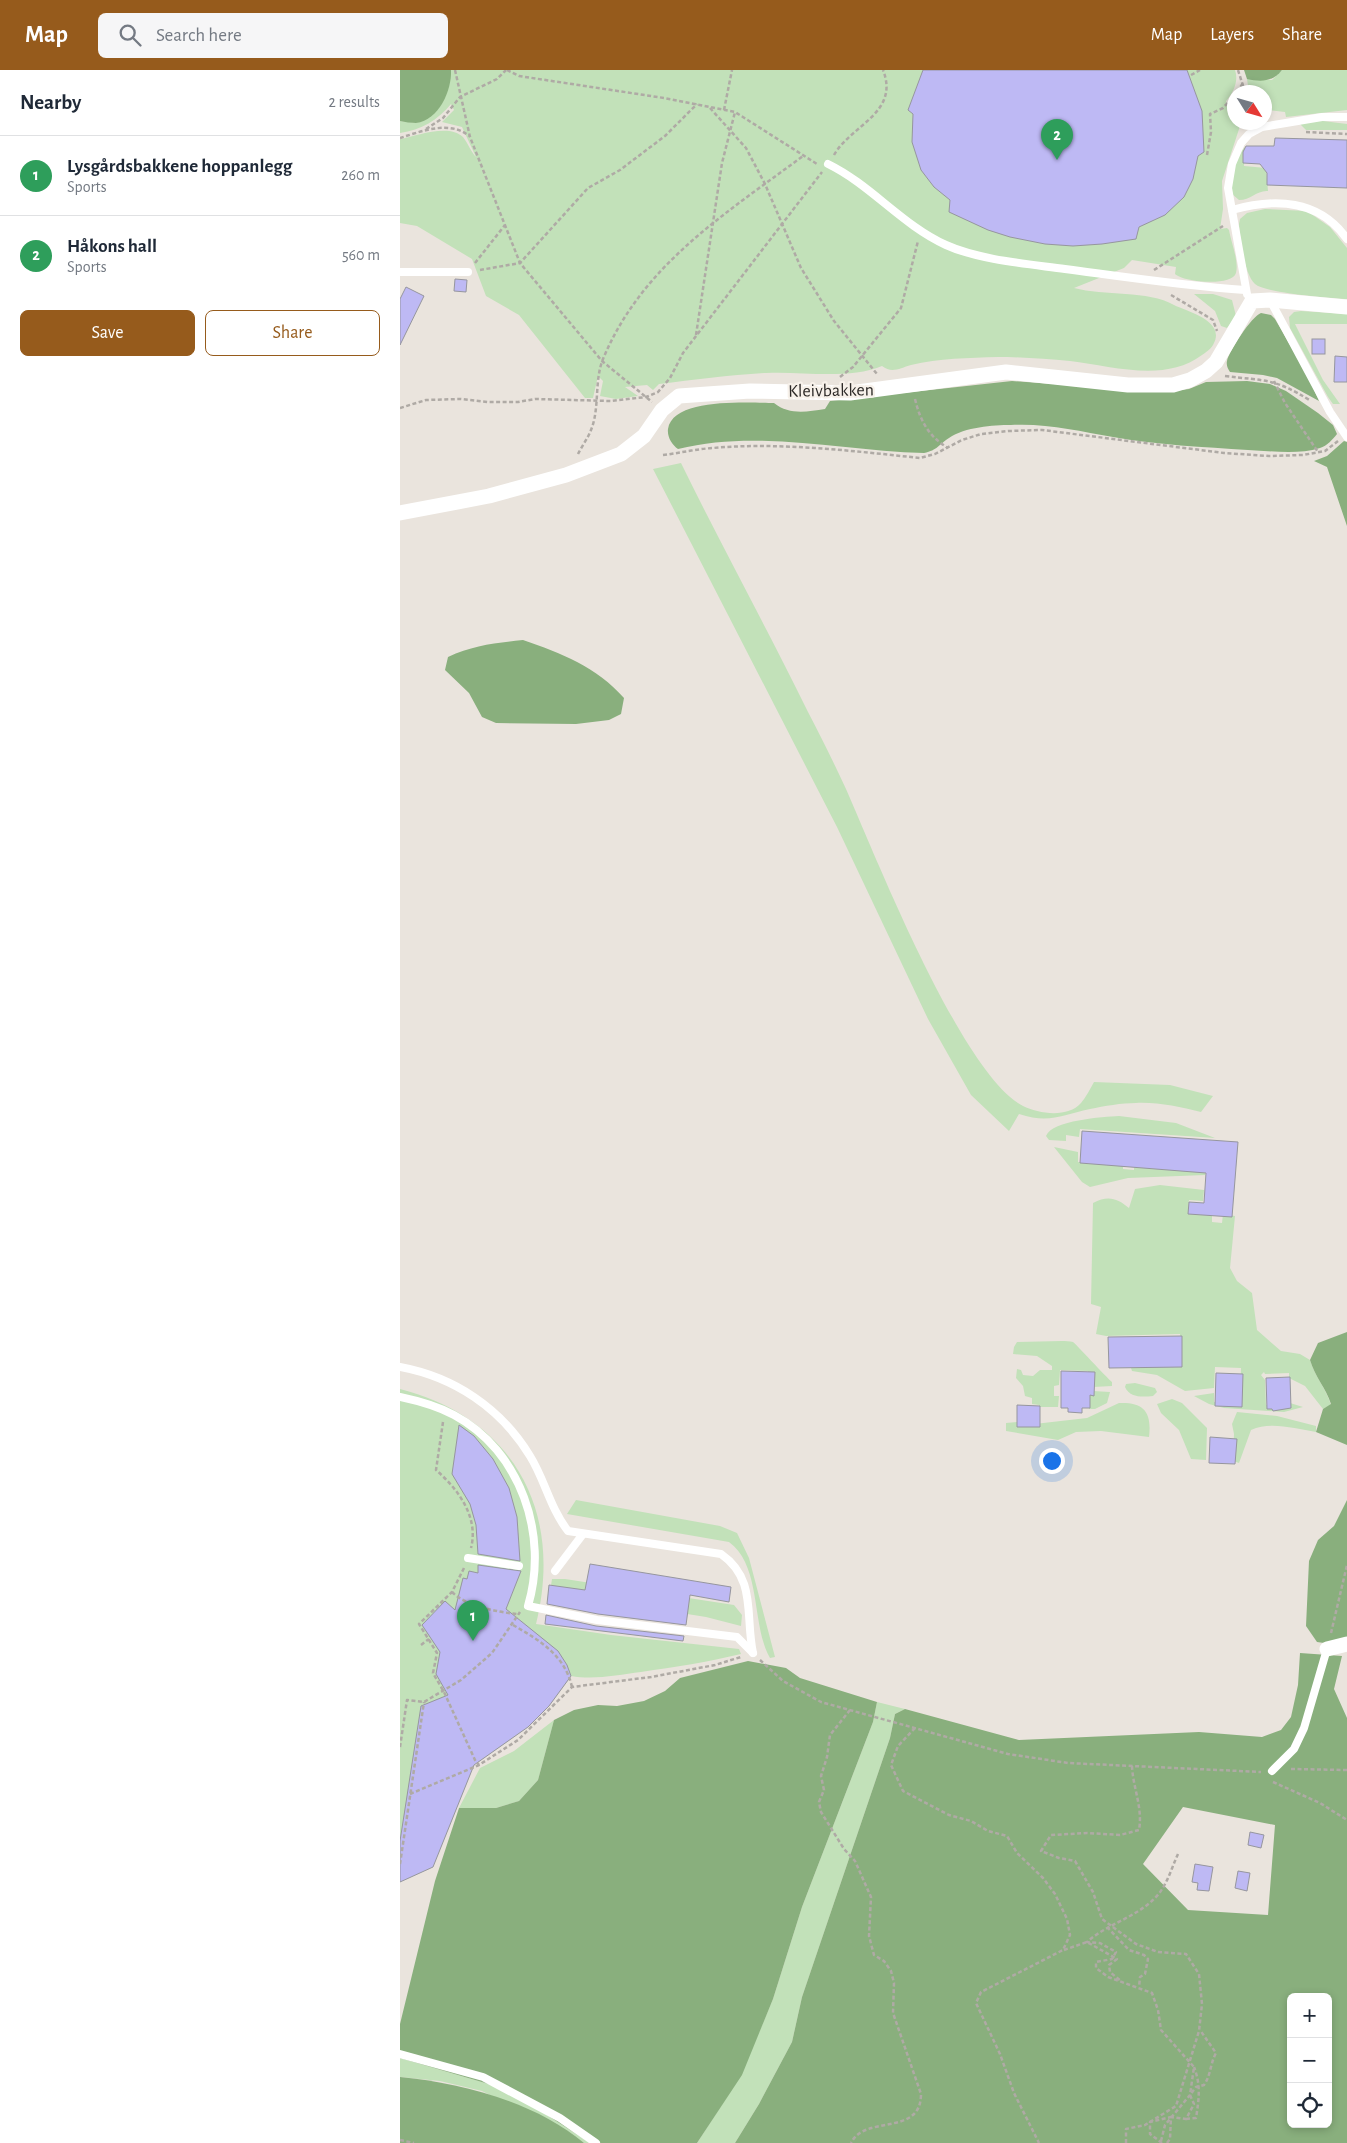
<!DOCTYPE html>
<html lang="en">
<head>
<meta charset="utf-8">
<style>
	body { margin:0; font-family:"Alegreya Sans",sans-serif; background:#f6f6f7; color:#1f2937 }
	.controls { position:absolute; right:15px; bottom:15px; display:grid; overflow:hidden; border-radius:8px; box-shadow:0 2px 8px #0003 }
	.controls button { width:45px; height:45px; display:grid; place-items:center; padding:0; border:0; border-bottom:1px solid #e0e1e3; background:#fff; color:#1f2937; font:25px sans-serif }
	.compass { position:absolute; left:827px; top:15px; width:45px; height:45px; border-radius:50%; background:#fff; box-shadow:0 2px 8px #0003; rotate:127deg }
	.you { position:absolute; left:651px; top:1390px; width:18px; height:18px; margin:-12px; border:4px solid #fff; border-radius:50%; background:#1a73e8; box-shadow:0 0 0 8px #1a73e833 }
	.badge { display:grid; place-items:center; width:32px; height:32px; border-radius:50%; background:#965b1c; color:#fff; font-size:16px; font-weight:700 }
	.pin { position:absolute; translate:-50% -41px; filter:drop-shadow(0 1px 2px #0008) }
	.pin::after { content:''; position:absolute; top:26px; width:18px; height:15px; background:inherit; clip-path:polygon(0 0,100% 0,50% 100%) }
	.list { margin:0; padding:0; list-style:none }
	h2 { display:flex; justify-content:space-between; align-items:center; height:65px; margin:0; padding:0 20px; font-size:21px }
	h2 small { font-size:16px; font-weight:400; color:#747a83 }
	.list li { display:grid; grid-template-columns:32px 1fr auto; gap:15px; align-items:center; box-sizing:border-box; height:80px; padding:0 20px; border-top:1px solid #e0e1e3 }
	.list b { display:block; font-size:19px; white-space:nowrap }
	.list p { margin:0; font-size:16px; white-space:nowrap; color:#747a83 }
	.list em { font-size:16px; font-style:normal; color:#747a83 }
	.actions { display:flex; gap:10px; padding:15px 20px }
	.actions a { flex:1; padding:11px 0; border:1px solid #965b1c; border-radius:8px; text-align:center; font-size:18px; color:#965b1c }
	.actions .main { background:#965b1c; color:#fff }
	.icon { flex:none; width:28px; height:28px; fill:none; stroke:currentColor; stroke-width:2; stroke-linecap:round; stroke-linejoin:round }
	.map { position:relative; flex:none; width:947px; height:2073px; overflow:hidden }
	header { display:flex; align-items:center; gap:30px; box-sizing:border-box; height:70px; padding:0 25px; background:#965b1c; color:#fff }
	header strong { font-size:24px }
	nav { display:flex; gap:28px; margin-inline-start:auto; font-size:18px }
	.search { width:350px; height:45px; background:#f6f6f7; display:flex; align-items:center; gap:12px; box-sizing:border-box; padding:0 18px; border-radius:8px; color:#747a83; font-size:19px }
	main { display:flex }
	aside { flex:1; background:#fff }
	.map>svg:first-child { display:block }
</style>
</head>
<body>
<header>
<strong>Map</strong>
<div class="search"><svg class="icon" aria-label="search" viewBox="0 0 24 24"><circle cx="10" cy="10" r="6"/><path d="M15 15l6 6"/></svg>Search here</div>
<nav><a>Map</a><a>Layers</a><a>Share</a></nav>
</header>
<main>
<aside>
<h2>Nearby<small>2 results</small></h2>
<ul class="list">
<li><span class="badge" style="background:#2e9e5b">1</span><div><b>Lysgårdsbakkene hoppanlegg</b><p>Sports</p></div><em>260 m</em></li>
<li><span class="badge" style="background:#2e9e5b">2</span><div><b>Håkons hall</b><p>Sports</p></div><em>560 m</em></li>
</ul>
<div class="actions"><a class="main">Save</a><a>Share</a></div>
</aside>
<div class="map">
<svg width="947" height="2073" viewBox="0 0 947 2073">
	<rect width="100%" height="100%" fill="#eae4dd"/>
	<!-- green -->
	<g fill="#c2e1b9">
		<path d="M35,0H835C839,11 833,23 826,31L828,39L834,28V52L841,53L822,111L823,139L820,159L827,158L829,160C831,172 839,191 836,203C832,217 783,212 775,204L776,197L732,190L724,198L674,218C704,226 748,220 774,235C788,242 827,251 813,275C810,280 806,282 802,285C765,313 712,296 670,291C646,289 621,287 598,287C569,288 539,288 511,295C500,298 492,304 482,296C448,310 402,301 366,303C330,305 294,310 259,314L253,320L247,315L225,317L238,326L216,329L200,326L203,311L198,306L193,328H185L119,245L86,226L72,189L17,156L0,153V69C16,66 49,53 63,67C68,73 71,82 76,87L62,57L42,52L54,40L51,34C38,50 21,60 0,63V51L17,53Z"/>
		<polygon points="882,0 947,0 947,40 886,47 885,42 869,40 868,45 865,46 864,22 849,22 847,9 872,10"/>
		<polygon points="915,50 947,54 947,60 906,60 900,54"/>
		<path d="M845,77L844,96L866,98L868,121C857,120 851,130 839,130L832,124C831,108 833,89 845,77Z"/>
		<path d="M865,139L907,141L930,157L947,178V229C931,228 865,223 855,214C844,204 840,168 839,154L840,149L847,143Z"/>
		<polygon points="794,224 813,224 832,230 836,246 827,258 821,256 815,241"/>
		<polygon points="901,241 947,244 947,254 895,254 923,310 940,334 933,334 928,327 890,258 889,247 894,242"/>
		<path d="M281,393C322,477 367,558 408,642C421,667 434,693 446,719C476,787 562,1005 623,1036C639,1044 668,1048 681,1033C686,1027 690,1019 694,1012L770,1015L813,1026L801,1042C780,1037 758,1032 736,1033C722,1033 704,1036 690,1039C662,1045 649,1054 619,1044L609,1061L571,1025L528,949L437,757L253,399Z"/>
		<path d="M719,1046L776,1053L815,1068L680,1059L679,1067L666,1065V1071L649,1070L646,1066C652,1050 703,1047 719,1046Z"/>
		<polygon points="654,1077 678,1082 678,1092 723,1094 723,1099 734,1100 734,1095 805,1100 805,1105 728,1108 690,1117 682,1112"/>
		<path d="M760,1115L804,1120L803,1131L789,1130L788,1142L812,1143V1152L822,1153L823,1144L835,1146L830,1198L837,1211L852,1223L857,1260L881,1281L900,1284L910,1290C915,1307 926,1318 931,1335L923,1339L905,1316L889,1308V1303L865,1304L864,1302L861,1305L865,1310L866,1335L890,1333L903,1337L884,1342L824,1338L809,1334L794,1326L814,1323V1332L840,1333L841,1298L815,1297L814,1318L785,1321L757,1305L732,1301L731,1298L781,1296L780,1264L706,1266L696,1264L701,1237L691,1234L693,1133C708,1125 717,1128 729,1138L735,1119Z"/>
		<path d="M662,1271C665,1271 670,1271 673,1272C676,1274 706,1307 712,1312V1316L693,1317L688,1314V1301L660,1300L659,1315L654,1316V1326H659L658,1337H639V1335L632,1334V1328L625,1326L623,1316L616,1308L617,1299L621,1300L623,1305L633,1306L640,1300H652V1296L637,1286L613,1284L614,1277L617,1272Z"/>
		<path d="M735,1313L755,1318L757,1322L753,1326C742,1327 730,1328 725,1317L726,1314Z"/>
		<path d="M0,1319C113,1348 164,1441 136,1554L211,1565L339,1579L341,1584C308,1592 275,1597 241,1602C218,1605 194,1610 171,1606L149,1636L128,1657L74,1695L33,1797L0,1812Z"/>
		<polygon points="693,1321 710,1322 707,1333 695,1339 689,1339 688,1325"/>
		<polygon points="772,1329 782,1333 807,1358 806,1390 791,1389 779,1360 761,1343 757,1334"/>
		<path d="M719,1333C744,1332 752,1342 749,1367L701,1361L676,1362L658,1370L606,1361V1353L617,1352V1356L687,1348Z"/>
		<path d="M837,1342L877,1346L916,1356V1362C895,1359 871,1351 851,1360L839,1393L833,1391L834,1364L832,1354Z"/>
		<path d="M176,1430L320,1456L337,1463L349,1488L375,1587L370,1588C351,1555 362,1496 329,1472L167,1444Z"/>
		<polygon points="152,1509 165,1509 334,1535 342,1545 341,1556 306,1547 150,1522"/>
		<polygon points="477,1632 505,1639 495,1644 490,1668 402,1927 392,1972 359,2034 335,2073 297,2073 341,2005 373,1929 402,1837 473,1652"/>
		<polygon points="154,1650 138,1710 119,1731 96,1738 59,1738 80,1698 114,1681"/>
		<polygon points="0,1988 92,2015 130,2034 190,2073 184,2073 82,2021 40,2011 0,2007"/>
	</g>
	<!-- forest -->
	<g fill="#89af7d" fill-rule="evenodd">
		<path d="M0,0H51C52,20 39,50 16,53C11,53 5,52 0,51Z"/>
		<path d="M844,0H882C873,12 861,12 847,9Z"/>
		<path d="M861,243L871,245L875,249L908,306L919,331L877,308L863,305L830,302C828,299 826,295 827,291C829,281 852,246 861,243Z"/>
		<path d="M612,311L765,322L789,319L806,312L847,311L870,314L886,321L918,343L933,355L937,364C933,369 927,376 920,378C898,385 871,381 848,380C804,377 757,375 713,367C679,361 646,353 611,355C593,355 565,357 549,368C538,375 538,380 524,383C442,381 358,359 278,379C272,375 267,367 268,359C273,327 350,333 374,333C389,345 406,342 425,339L430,331Z"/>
		<polygon points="944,371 947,372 947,456 927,397 914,391 927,386"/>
		<path d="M123,570C161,583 197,597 224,628L221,644L209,650L176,654L96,653L82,647L69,623L45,600L48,587C73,575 96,573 123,570Z"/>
		<path d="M947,1262V1375L916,1362L923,1339L931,1334C926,1318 915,1307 910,1290L918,1273Z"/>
		<polygon points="947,1430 947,1567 924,1573 917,1572 906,1556 909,1491 918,1470 934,1456"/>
		<path d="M900,1583L942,1586L934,1619L947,1648V2073H335L359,2034L392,1972L402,1927L490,1668L495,1644L505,1639L619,1670L799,1662L862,1667L881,1660L891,1647L898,1615ZM783,1737L875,1755L868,1845L788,1840L743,1794ZM891,1927H928V2054H891Z"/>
		<polygon points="348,1591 386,1598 400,1608 477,1632 473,1652 402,1837 373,1929 342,2005 297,2073 190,2073 130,2034 92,2015 0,1988 0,1954 35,1811 59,1738 96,1738 119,1731 138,1710 154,1650 174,1640 198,1635 217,1636 244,1631 265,1621 280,1608"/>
		<path d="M0,2007C62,2013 135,2032 184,2073H0Z"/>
	</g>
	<!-- building -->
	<g fill="#beb9f4" stroke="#96969e">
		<polygon points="523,0 787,0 802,41 804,82 798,86 793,109 784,127 765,145 739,157 736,169 702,174 673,176 645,174 610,167 588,160 549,142 550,130 534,117 521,100 512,72 513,44 508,40"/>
		<polygon points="875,68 947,70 947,118 867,115 867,103 860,94 843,93 843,82 846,76 874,76"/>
		<polygon points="55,209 67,210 66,222 54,221"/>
		<polygon points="6,217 24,226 0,275 0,229"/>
		<rect x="912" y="269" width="13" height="15"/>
		<polygon points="935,286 947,287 947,312 934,312"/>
		<polygon points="682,1061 838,1072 832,1147 788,1144 789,1132 804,1133 806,1103 680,1093"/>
		<polygon points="782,1266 782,1297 709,1298 708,1267"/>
		<polygon points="661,1301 695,1302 694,1326 690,1325 690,1338 682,1338 682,1343 668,1342 668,1338 661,1338"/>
		<polygon points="816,1303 843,1304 842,1337 815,1336"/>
		<polygon points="890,1307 891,1338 873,1341 872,1339 867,1339 866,1308"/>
		<polygon points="617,1335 640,1336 640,1357 617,1357"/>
		<polygon points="59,1355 74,1366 93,1389 109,1418 117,1447 120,1491 78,1484 76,1455 70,1434 52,1404"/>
		<polygon points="810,1367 837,1369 835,1394 809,1393"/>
		<polygon points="190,1494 331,1517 329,1532 290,1525 286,1555 198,1544 147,1534 149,1515 185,1520"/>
		<polygon points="78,1495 121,1501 106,1539 158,1581 167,1595 171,1606 149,1636 128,1657 74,1695 33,1797 0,1812 0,1771 21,1636 48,1625 36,1604 40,1582 22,1555 45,1531 55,1540 63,1508 67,1509 69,1501 78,1503"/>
		<polygon points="146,1545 196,1556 284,1566 283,1571 145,1554"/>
		<polygon points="850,1762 864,1765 861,1778 848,1775"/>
		<polygon points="795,1794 813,1797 809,1821 797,1820 798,1813 792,1812"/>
		<polygon points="838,1801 850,1803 847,1821 835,1818"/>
	</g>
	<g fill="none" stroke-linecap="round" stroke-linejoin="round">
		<!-- path -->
		<g stroke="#afaaa5" stroke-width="2.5" stroke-dasharray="4 2.5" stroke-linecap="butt">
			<polyline points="55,0 70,67 120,193 202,291 252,332"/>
			<polyline points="107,0 119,6 264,28 335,42 417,94"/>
			<polyline points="838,0 845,22"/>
			<polyline points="791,5 800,0"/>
			<polyline points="837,22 843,13"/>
			<polyline points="310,38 346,78 365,114 401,198 434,251 477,304"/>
			<polyline points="324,40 332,0"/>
			<polyline points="26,59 43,48 60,27 97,9 106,0"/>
			<polyline points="906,62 947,64"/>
			<path d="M0,68C22,61 50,50 69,66"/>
			<path d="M434,85C451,55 500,43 483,0"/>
			<polyline points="807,85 811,62 810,44 823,38 834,26"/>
			<polyline points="75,193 105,155"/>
			<polyline points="80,200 120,193 188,118 220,100 265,66 297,34"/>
			<polyline points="754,200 823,156"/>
			<polyline points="771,225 813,250 817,261"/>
			<polyline points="296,265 322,93 335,42"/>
			<path d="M825,306C866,311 874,308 911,331"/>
			<polyline points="440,307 453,297 501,238 518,171"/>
			<polyline points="874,311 885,333 918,382"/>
			<path d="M515,329C520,350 528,366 548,378"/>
			<polyline points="0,338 26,330 61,329 88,332 118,332 135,329 211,331 246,327 258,322 270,308 283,283 422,102"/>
			<path d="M178,384C182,376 188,368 191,360C200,338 194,311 203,289C242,195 325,144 403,86"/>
			<path d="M263,385C280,383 296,379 313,378C381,372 453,381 520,388L535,384L562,370L581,364L608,361L642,360L824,383L869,386L903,385L925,381L938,371"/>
			<path d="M43,1352L36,1400C58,1419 79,1447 71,1478"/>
			<polyline points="64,1498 52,1522 19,1554 37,1583 33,1603 44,1622 75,1690 79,1695"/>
			<path d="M52,1522C66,1536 97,1542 117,1544"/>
			<path d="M113,1555C139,1570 165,1585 172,1617"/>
			<polyline points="931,1563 947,1495"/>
			<polyline points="21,1575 29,1569"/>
			<polyline points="360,1590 383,1611 421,1632 608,1684 668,1693 861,1702"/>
			<path d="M450,1640L430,1665L427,1687L421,1706L424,1720L419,1732L421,1742L444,1779L455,1791L471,1827L469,1866L474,1885L484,1891L491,1901L494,1913L493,1943L521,2024C521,2067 465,2044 451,2073"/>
			<polyline points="515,1658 498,1676 491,1695 503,1721 549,1745 571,1751 588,1761 607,1766 617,1783 643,1808 655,1824 667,1849 670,1865 663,1880 581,1922 576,1933 600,1984 614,2023 639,2073"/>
			<polyline points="0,1677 7,1630 24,1632 61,1610 92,1583 120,1542"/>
			<polyline points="891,1699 947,1700"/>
			<polyline points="873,1712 920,1733 947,1750"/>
			<polyline points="10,1724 79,1695 118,1670 172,1617 251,1607 315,1595 341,1587"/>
			<polyline points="0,1794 24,1632"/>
			<polyline points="707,1857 729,1880 744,1885 748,1889 745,1904 740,1907 739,1917"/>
			<polyline points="664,1880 687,1872 717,1889 709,1895 710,1902 722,1912"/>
			<path d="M786,2049L796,2048C799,2029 801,2015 794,1997"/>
			<polyline points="0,2070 14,2073"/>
			<path d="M761,2071L765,2055L790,2025L794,1997L761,1960L758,1940L752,1923L708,1907L696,1898V1892L712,1889L716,1882L700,1873L687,1872C707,1854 735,1848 755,1828C767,1816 771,1799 778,1784"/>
			<path d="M726,2073V2059L745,2055L776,2036L799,1961L802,1934L799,1904L786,1884L758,1882L736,1874L702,1849L693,1822L675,1791L659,1788L641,1781L651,1765L687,1763L720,1765L739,1760C743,1738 733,1718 732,1696"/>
			<polyline points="762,2073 750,2064 750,2052 771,2047"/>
			<path d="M767,2073L770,2069L771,2047L786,2049L794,2034L790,2025L796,2017L804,2015C811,2005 810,1994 816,1983L800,1960"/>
		</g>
		<!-- lane -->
		<g stroke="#fff" stroke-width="8">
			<path d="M428,94C471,115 502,155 546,175C579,190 629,194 665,199C725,207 784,216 845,220"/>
			<path d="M832,140C874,128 919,129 947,169"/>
			<polyline points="0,202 68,202"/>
			<polyline points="847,224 828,118 832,94 841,73 849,64 862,57 922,47 947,47"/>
			<polyline points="870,230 930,342 947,367"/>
			<path d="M0,1297C54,1307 101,1338 130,1386C145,1410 150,1438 168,1461L321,1484C357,1509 345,1546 353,1583"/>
			<path d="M0,1327C19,1331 37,1336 54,1345C121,1381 149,1465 128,1536L197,1550L337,1567L353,1583"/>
			<polyline points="68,1488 119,1496"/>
			<polyline points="155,1501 183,1464"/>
			<polyline points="872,1701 894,1679 904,1658 927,1579"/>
			<polyline points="0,1984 83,2007 160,2048 196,2073"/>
		</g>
		<!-- street -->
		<g stroke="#fff" stroke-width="15">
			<polyline points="0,443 89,426 166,405 221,384 244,366 262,340 279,326 350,321 450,323 606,302 728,315 773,315 790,310 806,301 816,292 852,231 870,230 947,237"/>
			<polyline points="927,1579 947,1574"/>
		</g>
	</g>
	<g text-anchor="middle" stroke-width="4.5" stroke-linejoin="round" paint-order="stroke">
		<!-- street labels -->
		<g font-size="18" fill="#2c2927" stroke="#f7f1ea">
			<text transform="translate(431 320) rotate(-1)" y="6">Kleivbakken</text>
		</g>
	</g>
</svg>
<div class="controls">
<button>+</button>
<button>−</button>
<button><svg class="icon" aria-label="locate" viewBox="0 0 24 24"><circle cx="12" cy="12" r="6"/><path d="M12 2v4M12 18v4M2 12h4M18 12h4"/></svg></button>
</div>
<svg class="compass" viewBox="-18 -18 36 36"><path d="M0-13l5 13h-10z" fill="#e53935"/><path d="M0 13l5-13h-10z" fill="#747a83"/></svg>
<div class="you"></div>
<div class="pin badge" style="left:73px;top:1571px;background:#2e9e5b">1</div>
<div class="pin badge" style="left:657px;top:90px;background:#2e9e5b">2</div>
</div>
</main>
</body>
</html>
